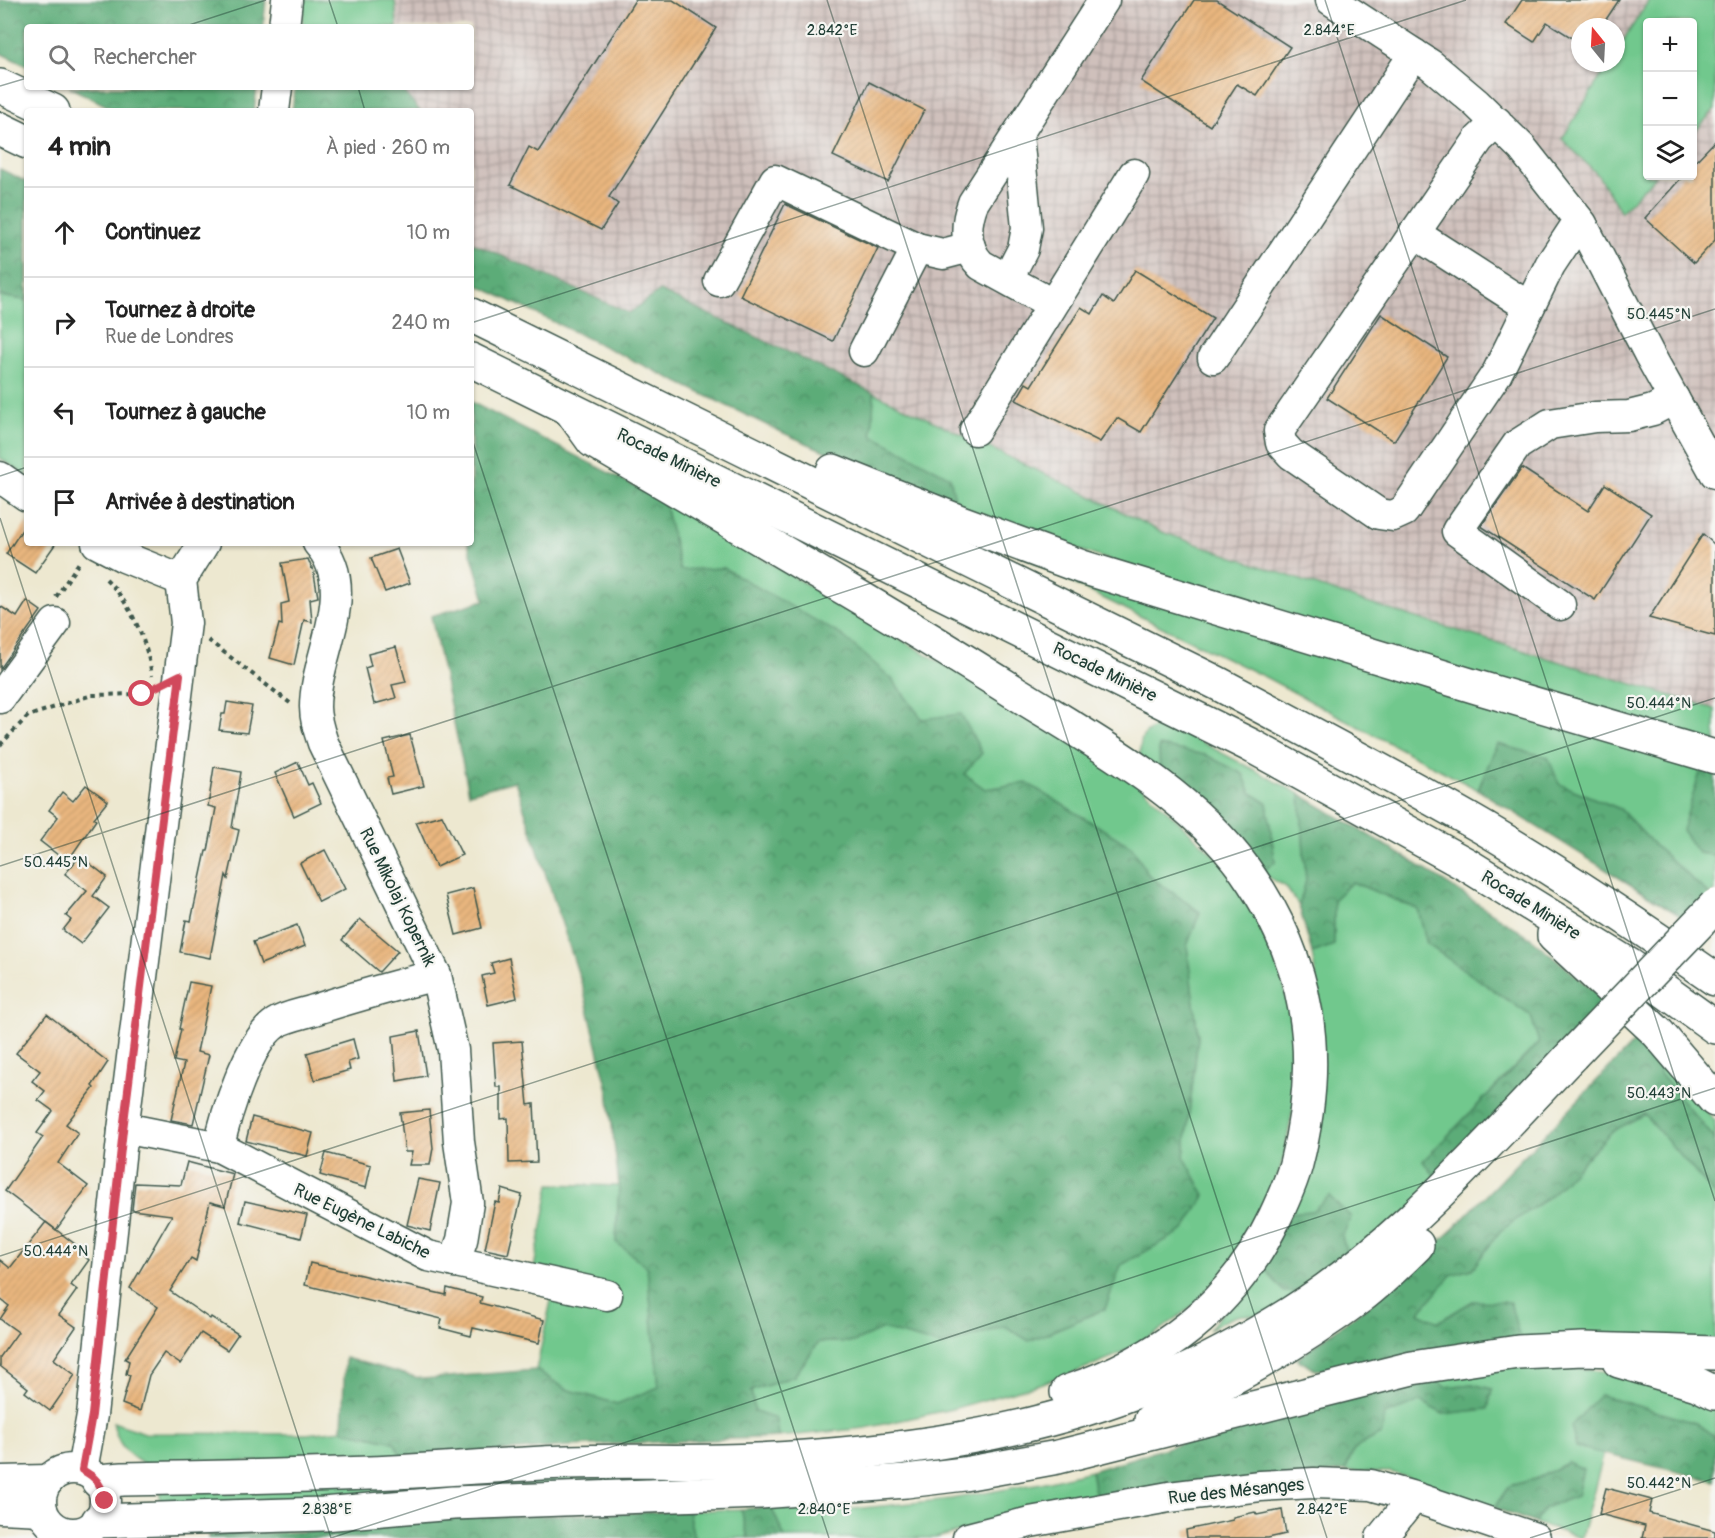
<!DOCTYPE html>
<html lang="fr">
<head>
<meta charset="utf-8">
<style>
	body { margin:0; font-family:Pangolin,sans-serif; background:#f6f6f6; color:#222 }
	.controls { position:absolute; right:18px; top:18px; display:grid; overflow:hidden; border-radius:6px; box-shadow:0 2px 4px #0004 }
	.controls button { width:54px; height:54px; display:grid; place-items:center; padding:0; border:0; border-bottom:2px solid #e0e0e0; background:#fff; color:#222; font:30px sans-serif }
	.compass { position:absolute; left:1571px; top:18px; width:54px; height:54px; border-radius:50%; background:#fff; box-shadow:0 2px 4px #0004; rotate:342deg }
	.stop { position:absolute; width:18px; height:18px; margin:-14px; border:4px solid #d1495b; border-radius:50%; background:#fff }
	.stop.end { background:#d1495b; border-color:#fff; box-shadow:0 2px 6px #0008 }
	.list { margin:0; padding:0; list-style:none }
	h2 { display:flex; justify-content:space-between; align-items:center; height:78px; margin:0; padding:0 24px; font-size:26px }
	h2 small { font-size:20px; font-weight:400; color:#767676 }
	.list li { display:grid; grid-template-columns:39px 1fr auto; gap:18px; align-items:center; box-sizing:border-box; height:90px; padding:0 24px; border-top:2px solid #e0e0e0 }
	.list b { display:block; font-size:22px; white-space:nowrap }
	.list p { margin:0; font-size:20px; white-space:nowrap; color:#767676 }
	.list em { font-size:20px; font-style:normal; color:#767676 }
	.icon { flex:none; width:33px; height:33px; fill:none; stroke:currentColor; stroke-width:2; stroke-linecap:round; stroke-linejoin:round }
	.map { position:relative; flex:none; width:1715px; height:1538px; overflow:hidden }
	.search { position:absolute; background:#fff; box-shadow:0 2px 4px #0004; left:24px; top:24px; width:450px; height:66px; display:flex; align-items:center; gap:15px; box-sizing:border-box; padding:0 21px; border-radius:6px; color:#767676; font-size:22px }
	.panel { position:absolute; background:#fff; box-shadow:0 2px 4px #0004; left:24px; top:108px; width:450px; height:438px; border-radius:6px }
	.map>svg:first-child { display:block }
</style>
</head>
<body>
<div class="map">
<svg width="1715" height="1538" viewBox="0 0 1715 1538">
	<defs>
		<pattern id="industrial-grid" width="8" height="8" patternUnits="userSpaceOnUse" patternTransform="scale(1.5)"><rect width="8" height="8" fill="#cfc0bb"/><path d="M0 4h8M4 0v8" fill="none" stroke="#a79d99"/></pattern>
		<pattern id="forest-crowns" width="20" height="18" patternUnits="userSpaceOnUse" patternTransform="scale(1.5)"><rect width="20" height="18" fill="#5cac78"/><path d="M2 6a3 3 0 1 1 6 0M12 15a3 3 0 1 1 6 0" fill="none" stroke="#4b8d63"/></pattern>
		<pattern id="building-hatch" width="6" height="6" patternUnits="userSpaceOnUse" patternTransform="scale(1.5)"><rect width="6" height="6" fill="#e9b67e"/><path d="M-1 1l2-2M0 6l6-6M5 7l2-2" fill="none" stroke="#c79d6e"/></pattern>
	</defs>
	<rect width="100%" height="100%" fill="#f6f6f2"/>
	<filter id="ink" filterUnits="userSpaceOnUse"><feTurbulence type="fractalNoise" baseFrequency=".0167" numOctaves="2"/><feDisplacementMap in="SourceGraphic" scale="12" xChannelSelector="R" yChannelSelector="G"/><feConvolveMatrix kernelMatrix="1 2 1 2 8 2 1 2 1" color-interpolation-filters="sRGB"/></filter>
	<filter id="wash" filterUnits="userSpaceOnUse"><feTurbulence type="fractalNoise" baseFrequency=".008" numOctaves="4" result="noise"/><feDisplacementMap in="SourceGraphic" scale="24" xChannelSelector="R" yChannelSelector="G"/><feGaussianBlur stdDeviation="1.35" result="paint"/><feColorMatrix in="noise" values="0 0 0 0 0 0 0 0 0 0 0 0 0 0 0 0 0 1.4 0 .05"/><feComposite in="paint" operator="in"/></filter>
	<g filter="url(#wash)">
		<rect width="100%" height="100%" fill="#ede8d0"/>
		<!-- industrial -->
		<path fill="url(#industrial-grid)" fill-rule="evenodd" d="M395,0H1715V709L1370,604L1159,531L1093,497L660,291L630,313L471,242V111H403L401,87H471V27H397ZM1648,22H1692V176H1648ZM1580,27H1616V63H1580Z"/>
		<!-- grass -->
		<g fill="#71c88d" stroke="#488260" stroke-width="1.5">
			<polygon points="305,0 395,0 397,27 302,27"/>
			<polygon points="1649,0 1715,0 1715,109 1693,134 1692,22 1648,22 1648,176 1655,176 1621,212 1597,174 1562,139 1609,63 1616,63 1616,52"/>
			<polygon points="0,296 25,300 27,303 27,476 0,458"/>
			<polygon points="874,393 1093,497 1159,531 1370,604 1715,709 1715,748 1189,587 957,509 872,435"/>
			<polygon points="664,501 1123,769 1235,875 1263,927 1284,986 1295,1041 1295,1098 1283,1161 1264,1213 1232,1264 1195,1304 1158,1332 1115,1356 1078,1371 1033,1386 952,1409 866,1428 778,1437 775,1419 755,1412 751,1391 794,1376 819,1342 854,1342 883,1329 943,1346 1005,1326 1029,1341 1105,1309 1121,1265 1184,1230 1205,1196 1184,1157 1198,1037 1187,946 1200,912 1149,876 1132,847 1027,783 985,789 964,774 982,753 922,719 892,679 724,568 680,570"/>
			<polygon points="1017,553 1703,763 1698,853 1715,855 1715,891 1710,895 1655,846 1620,809 1559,784 1497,745 1478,790 1267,678 1080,587"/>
			<path d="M1165,723L1300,794L1306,881L1299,906L1285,886L1260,873L1275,862L1267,803L1251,793L1243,774L1159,747L1160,776L1140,761C1140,735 1140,734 1165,723Z"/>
			<polygon points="1352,882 1418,909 1427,944 1531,1016 1539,1042 1423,1161 1441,1183 1350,1264 1330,1196 1312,1211 1291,1213 1322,1049 1319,996 1312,953 1334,945 1334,899"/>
			<polygon points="1656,1052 1715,1121 1715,1139 1660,1074"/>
			<polygon points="1645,1114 1715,1195 1715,1342 1520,1339 1473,1301 1438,1322 1419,1313 1451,1274 1472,1269 1500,1231 1550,1196 1611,1132"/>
			<polygon points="550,1184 619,1186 616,1242 647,1267 659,1387 617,1404 566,1389 536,1370 556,1278 533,1273"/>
			<path d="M1260,1263L1309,1291L1265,1318C1241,1311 1229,1317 1209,1330Z"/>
			<polygon points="1528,1364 1601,1371 1692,1396 1715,1408 1715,1437 1696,1423 1577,1447 1604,1453 1581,1538 1535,1523 1544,1508 1577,1496 1569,1462 1536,1479 1509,1486 1494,1508 1391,1472 1345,1471 1354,1449 1382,1433 1384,1415 1421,1401 1443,1414 1488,1408 1492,1389 1472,1384 1446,1387 1432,1376"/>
			<path d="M113,1422L145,1433L306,1434L342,1430L394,1442L403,1459L143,1464C125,1453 117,1443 113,1422Z"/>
			<polygon points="1091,1471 1097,1502 1028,1515 935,1538 785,1538 771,1507 827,1504 843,1510 951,1499 1041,1483"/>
			<polygon points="680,1473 682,1485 160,1510 160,1488"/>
			<polygon points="741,1509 748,1538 694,1538 688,1511"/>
		</g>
		<!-- forest -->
		<g fill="url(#forest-crowns)" stroke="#3e7456" stroke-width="1.5">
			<polygon points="0,0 266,0 263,27 27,27 27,66 0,53"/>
			<polygon points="69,87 257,87 254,111 117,111"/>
			<polygon points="295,87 373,87 402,90 420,111 292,111"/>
			<polygon points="0,169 27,182 27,303 25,300 0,296"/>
			<polygon points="471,242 629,313 660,291 874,393 872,435 950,477 957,509 779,431 471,282"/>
			<polygon points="471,402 664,501 680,570 724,568 843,636 892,679 922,719 961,714 982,753 964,774 985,789 1027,783 1132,847 1149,876 1200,912 1187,946 1198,1037 1184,1156 1205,1196 1184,1230 1121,1265 1105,1309 1029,1341 1005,1326 943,1346 883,1329 854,1342 819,1342 794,1376 751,1391 755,1412 776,1419 778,1437 571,1446 403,1459 394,1442 342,1430 345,1358 423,1379 536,1370 566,1389 617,1404 659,1387 647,1267 616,1242 619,1186 608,1090 583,988 515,781 469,793 431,616 485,600 468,543 471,543"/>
			<polygon points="1497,744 1548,757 1559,784 1620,809 1655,846 1710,895 1687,920 1478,790"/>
			<polygon points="1159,746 1206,755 1243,774 1251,793 1267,803 1275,862 1260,873 1160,776"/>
			<polygon points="1703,763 1715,767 1715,855 1698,853 1682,830"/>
			<polygon points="1300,794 1415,863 1532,939 1610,1004 1441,1183 1423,1161 1539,1043 1531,1016 1427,944 1418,909 1352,882 1334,899 1334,945 1312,953 1299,906 1306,881"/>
			<polygon points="1641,1035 1656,1052 1660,1074 1715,1139 1715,1195 1644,1114 1611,1132 1550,1196 1500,1231 1472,1269 1451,1275 1419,1313 1438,1322 1473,1301 1510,1302 1520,1339 1430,1351 1337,1369 1315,1370 1297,1359 1370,1304 1454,1228"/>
			<polygon points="1329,1196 1351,1217 1342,1237 1350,1264 1309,1291 1284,1292 1260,1263 1290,1213 1312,1211"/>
			<polygon points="1432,1376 1446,1387 1472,1384 1492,1389 1488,1409 1443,1414 1421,1401 1384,1415 1382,1433 1354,1449 1345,1471 1097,1502 1091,1471 1327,1398"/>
			<polygon points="1600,1395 1696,1423 1715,1437 1715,1481 1576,1447 1571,1426"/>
			<polygon points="1569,1462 1583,1469 1577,1496 1544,1508 1535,1523 1494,1508 1509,1486 1536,1479"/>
			<polygon points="771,1507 785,1538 748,1538 741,1509"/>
			<polygon points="688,1511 694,1538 208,1538 209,1535 321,1531 455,1518"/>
		</g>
		<g id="blocks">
			<!-- building -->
			<g fill="url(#building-hatch)">
				<polygon points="635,0 673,0 716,28 609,197 618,204 601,230 510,185 529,147 538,152"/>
				<polygon points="1194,0 1217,0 1290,47 1257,96 1237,84 1210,126 1141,81"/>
				<polygon points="1522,0 1619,0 1601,27 1580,27 1580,43 1547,22 1534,42 1506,24"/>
				<polygon points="869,82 924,110 888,182 833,156"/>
				<polygon points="1715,141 1715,240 1694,263 1645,218 1683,176 1692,176 1692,165"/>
				<polygon points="785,204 878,248 833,341 740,296"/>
				<polygon points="1135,270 1213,318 1141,432 1117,418 1100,442 1016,400 1026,383 1031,386 1081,307 1092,314 1103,296 1114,304"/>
				<polygon points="1381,314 1447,357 1394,441 1327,398"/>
				<polygon points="1522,468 1588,511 1605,484 1651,514 1595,600 1481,526"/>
				<polygon points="27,522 27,543 56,543 35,573 6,554"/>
				<polygon points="1703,534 1715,545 1715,636 1649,618"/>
				<polygon points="397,549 410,583 385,592 371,558"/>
				<polygon points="308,559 312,569 313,568 318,597 310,599 312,622 304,620 294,665 270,658 279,624 282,625 281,604 289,602 282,563"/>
				<polygon points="27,601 41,611 0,669 0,606 17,617"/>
				<polygon points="396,647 406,682 392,685 396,698 374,704 365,668 371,666 368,654"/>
				<polygon points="227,702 252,706 247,733 219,730 222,714 225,714"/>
				<polygon points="410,735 424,786 391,794 387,778 393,777 384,741"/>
				<polygon points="298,762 308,785 312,783 321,803 294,816 275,773"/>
				<polygon points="214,767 241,772 232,828 239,830 228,879 226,875 210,958 180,952 186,920 191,921 206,851 208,851 216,808 208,806"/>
				<polygon points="86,785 108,801 94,818 96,820 67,862 40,841 58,817 49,810 62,792 73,801"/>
				<polygon points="442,815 462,855 436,867 416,822"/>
				<polygon points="325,850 345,889 319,902 300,863"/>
				<polygon points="80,856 107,877 93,896 109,908 81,944 63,930 71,920 66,916 87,891 65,874"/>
				<polygon points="473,888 482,928 456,935 446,895"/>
				<polygon points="360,919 398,951 379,972 342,940"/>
				<polygon points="297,925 305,946 261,964 253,942"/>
				<polygon points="509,958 517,998 488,1005 482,976 494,973 491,963"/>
				<polygon points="189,982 211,986 197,1052 209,1055 193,1124 171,1120 184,1063 174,1061 181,1029 179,1029"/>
				<polygon points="47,1014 108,1062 92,1086 94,1088 66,1124 78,1133 58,1163 88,1186 56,1230 5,1191 43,1137 37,1133 53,1111 38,1100 45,1091 32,1081 40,1071 16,1053"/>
				<polygon points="419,1031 426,1076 397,1081 393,1036"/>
				<polygon points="353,1039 358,1059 348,1062 350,1070 315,1080 307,1053"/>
				<polygon points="522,1041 528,1105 534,1104 537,1162 509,1163 508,1118 501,1119 501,1087 496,1087 493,1043"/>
				<polygon points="429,1110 433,1148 430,1165 409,1165 412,1152 405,1152 400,1113"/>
				<polygon points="252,1117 313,1133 307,1156 246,1141"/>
				<polygon points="326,1153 371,1165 366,1188 320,1175"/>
				<polygon points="187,1162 233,1174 225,1206 210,1202 196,1261 191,1258 170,1291 210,1319 211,1317 238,1334 227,1350 201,1333 180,1364 164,1353 149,1375 140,1411 122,1404 130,1375 126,1374 129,1361 125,1359 158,1307 130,1288 172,1215 132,1210 135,1183 181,1185"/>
				<polygon points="418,1179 440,1183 430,1231 407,1225"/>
				<polygon points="502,1189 522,1195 508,1254 485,1249 495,1202 499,1203"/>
				<polygon points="245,1201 307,1215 301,1238 240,1222"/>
				<polygon points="46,1222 80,1248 78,1251 89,1260 71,1285 77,1290 59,1315 76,1327 54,1359 75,1375 50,1411 25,1392 28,1388 0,1366 0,1357 18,1332 0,1319 9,1306 0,1299 0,1260 10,1268"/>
				<polygon points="310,1263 446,1295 447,1288 482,1297 480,1303 544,1320 539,1343 473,1328 471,1336 440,1328 442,1319 305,1285"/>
				<polygon points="1606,1488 1652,1500 1649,1513 1715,1531 1715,1538 1642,1538 1645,1526 1599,1514"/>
				<polygon points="1282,1510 1286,1534 1268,1538 1187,1538 1186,1530 1233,1520 1233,1517 1255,1512 1257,1515"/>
			</g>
		</g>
	</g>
	<g filter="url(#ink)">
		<use href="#blocks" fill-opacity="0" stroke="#3e574b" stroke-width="1.5"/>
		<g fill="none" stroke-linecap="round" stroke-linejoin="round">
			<!-- minor casing -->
			<g stroke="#3e574b" stroke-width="33">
				<g id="minor">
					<polyline points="1331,0 1431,65 1476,103 1522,148 1582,224 1649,354 1715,473"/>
					<polyline points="284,27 287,0"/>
					<polyline points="274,111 277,87"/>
					<polyline points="1497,122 1479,139 1279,431 1281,443 1291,454 1379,514 1393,516 1404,511 1497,373 1550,265 1579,221"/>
					<polyline points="1414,233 1529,307"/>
					<polyline points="1008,278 1023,249 1027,228 1018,135"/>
					<polyline points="719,281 775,180 917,248 943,254 970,247"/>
					<path d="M1052,304L981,265C964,248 965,224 973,203L1104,0"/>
					<polyline points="864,351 917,248"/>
					<polyline points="1213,358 1414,54"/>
					<polyline points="975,430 1134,174"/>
					<polyline points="0,477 27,496"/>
					<polyline points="97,543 124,557 181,580"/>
					<path d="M318,543C360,590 315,654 315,707C315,720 319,731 323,743L436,975L453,1050L459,1142L468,1203L462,1240L454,1262"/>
					<polyline points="1560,605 1457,531 1517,445 1550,424 1595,417 1629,416 1653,410 1674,399"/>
					<polyline points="0,698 55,623"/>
					<polyline points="123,1130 139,1131 219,1147 428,1256 607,1295"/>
					<path d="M219,1147C225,1116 249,1040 276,1023C285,1017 301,1014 311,1011C352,997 394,986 436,975"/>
					<circle cx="73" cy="1501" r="32"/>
					<polyline points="82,1470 92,1415 123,1130 186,623 181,580 204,543"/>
					<polyline points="0,1481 49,1480"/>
					<polyline points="0,1508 42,1510"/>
					<polyline points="968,1538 1030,1522 1169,1497 1260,1486 1314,1483 1371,1485 1414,1497 1535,1538"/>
					<polyline points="1381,1538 1414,1497"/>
				</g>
			</g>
			<!-- highway casing -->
			<g stroke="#3e574b" stroke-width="36">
				<g id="highway">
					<polyline points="0,86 53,111"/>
					<polyline points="0,129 27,142"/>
					<path d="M471,315L1217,683C1306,730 1395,777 1482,827C1562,874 1639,926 1715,979"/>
					<polyline points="471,360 1250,745 1469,866 1629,965 1715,1027"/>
					<path d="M570,409L593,441C733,523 875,604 1013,691C1093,741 1189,792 1245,870C1310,962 1324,1056 1296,1164C1291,1183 1283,1200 1275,1217C1232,1308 1159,1361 1067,1392"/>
					<polyline points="833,471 963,523 1082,567 1480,688 1715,757"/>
					<polyline points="1554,934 1554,936 1658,1033 1715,1100"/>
					<polyline points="1619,1361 1697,1384 1715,1393"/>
					<path d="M1151,1420C1223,1384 1295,1346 1360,1297C1380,1282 1399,1263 1417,1245"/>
					<path d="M98,1481L123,1479C205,1478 287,1476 369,1473C435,1471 501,1464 567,1462C630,1460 694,1463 757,1460C891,1453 1028,1436 1153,1385C1194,1369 1234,1347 1273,1324C1392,1254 1478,1153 1572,1055"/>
					<polyline points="98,1521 323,1514 453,1503 760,1492 906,1481 964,1474 1058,1457 1412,1368 1518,1352 1583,1349 1715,1353"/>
				</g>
			</g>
			<!-- path -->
			<g stroke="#3e574b" stroke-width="4" stroke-dasharray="4.5 4.5" stroke-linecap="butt">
				<path d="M106,579C131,604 147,641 152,676"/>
				<polyline points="56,597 80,561"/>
				<polyline points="208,640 290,703"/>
				<polyline points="0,745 28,716 92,695 142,694 153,689"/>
			</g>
			<!-- minor -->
			<use href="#minor" stroke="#fff" stroke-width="30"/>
			<!-- highway -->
			<use href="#highway" stroke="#fff" stroke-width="33"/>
			<!-- highway-bridge casing -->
			<g stroke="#3e574b" stroke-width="36" stroke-linecap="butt">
				<polyline id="highway-bridge" points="1572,1055 1715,906"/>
			</g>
			<!-- highway-bridge -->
			<use href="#highway-bridge" stroke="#fff" stroke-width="33"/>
		</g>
	</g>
	<g fill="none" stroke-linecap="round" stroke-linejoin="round" filter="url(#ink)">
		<!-- route -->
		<path stroke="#d1495b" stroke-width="8" d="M105,1501C102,1485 96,1477 82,1470L92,1415L123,1130L180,675L142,694"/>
	</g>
	<!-- ticks -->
	<path fill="none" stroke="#1f3d34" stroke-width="1.5" stroke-opacity="0.45" d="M329,0L338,27M827,0L1327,1538M1325,0L1715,1201M183,27L266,0M0,86L27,78M358,87L365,111M471,323L1466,0M471,436L829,1538M0,476L27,467M0,518L331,1538M0,866L1715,309M0,1256L1715,698M331,1538L1715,1088M1530,1538L1715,1478"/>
	<g text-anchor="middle" stroke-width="4.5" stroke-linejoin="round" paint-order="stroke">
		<!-- street labels -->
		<g font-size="18" fill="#1f3d34" stroke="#f6f6f2">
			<text transform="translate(669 458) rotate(26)" y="6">Rocade Minière</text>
			<text transform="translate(1105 672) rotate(26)" y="6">Rocade Minière</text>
			<text transform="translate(398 897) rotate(64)" y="6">Rue Mikolaj Kopernik</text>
			<text transform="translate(1531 905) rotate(32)" y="6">Rocade Minière</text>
			<text transform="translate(362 1221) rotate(26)" y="6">Rue Eugène Labiche</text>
			<text transform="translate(1236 1491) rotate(-6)" y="6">Rue des Mésanges</text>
		</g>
	</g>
	<g font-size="15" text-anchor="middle" fill="#1f3d34" stroke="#f6f6f2" stroke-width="4.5" stroke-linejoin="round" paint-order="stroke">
		<text x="832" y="35">2.842°E</text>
		<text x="1329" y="35">2.844°E</text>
		<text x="1659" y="319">50.445°N</text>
		<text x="1659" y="708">50.444°N</text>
		<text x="56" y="867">50.445°N</text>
		<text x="1659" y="1098">50.443°N</text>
		<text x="56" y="1256">50.444°N</text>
		<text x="1659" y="1488">50.442°N</text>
		<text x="327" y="1514">2.838°E</text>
		<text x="824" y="1514">2.840°E</text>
		<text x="1322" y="1514">2.842°E</text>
	</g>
</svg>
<div class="controls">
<button>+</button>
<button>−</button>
<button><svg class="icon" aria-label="layers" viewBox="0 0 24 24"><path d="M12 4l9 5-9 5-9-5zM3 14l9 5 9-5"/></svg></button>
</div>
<svg class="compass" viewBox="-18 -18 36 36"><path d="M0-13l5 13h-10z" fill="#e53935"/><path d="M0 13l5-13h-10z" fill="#767676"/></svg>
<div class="stop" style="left:142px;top:694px"></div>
<div class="stop end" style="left:105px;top:1501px"></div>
<div class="search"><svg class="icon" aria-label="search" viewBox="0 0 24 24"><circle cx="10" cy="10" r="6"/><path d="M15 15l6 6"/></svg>Rechercher</div>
<section class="panel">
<h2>4 min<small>À pied · 260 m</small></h2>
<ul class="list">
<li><svg class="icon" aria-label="ahead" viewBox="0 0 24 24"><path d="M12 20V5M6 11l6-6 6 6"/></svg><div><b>Continuez</b></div><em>10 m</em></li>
<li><svg class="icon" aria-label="right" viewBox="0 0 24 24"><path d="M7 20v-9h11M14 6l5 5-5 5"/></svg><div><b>Tournez à droite</b><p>Rue de Londres</p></div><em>240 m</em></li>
<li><svg class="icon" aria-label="left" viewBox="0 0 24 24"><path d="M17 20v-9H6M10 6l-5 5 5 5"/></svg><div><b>Tournez à gauche</b></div><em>10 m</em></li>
<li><svg class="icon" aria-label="arrive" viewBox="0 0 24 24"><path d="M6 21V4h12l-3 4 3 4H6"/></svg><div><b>Arrivée à destination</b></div></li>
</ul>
</section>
</div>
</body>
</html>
